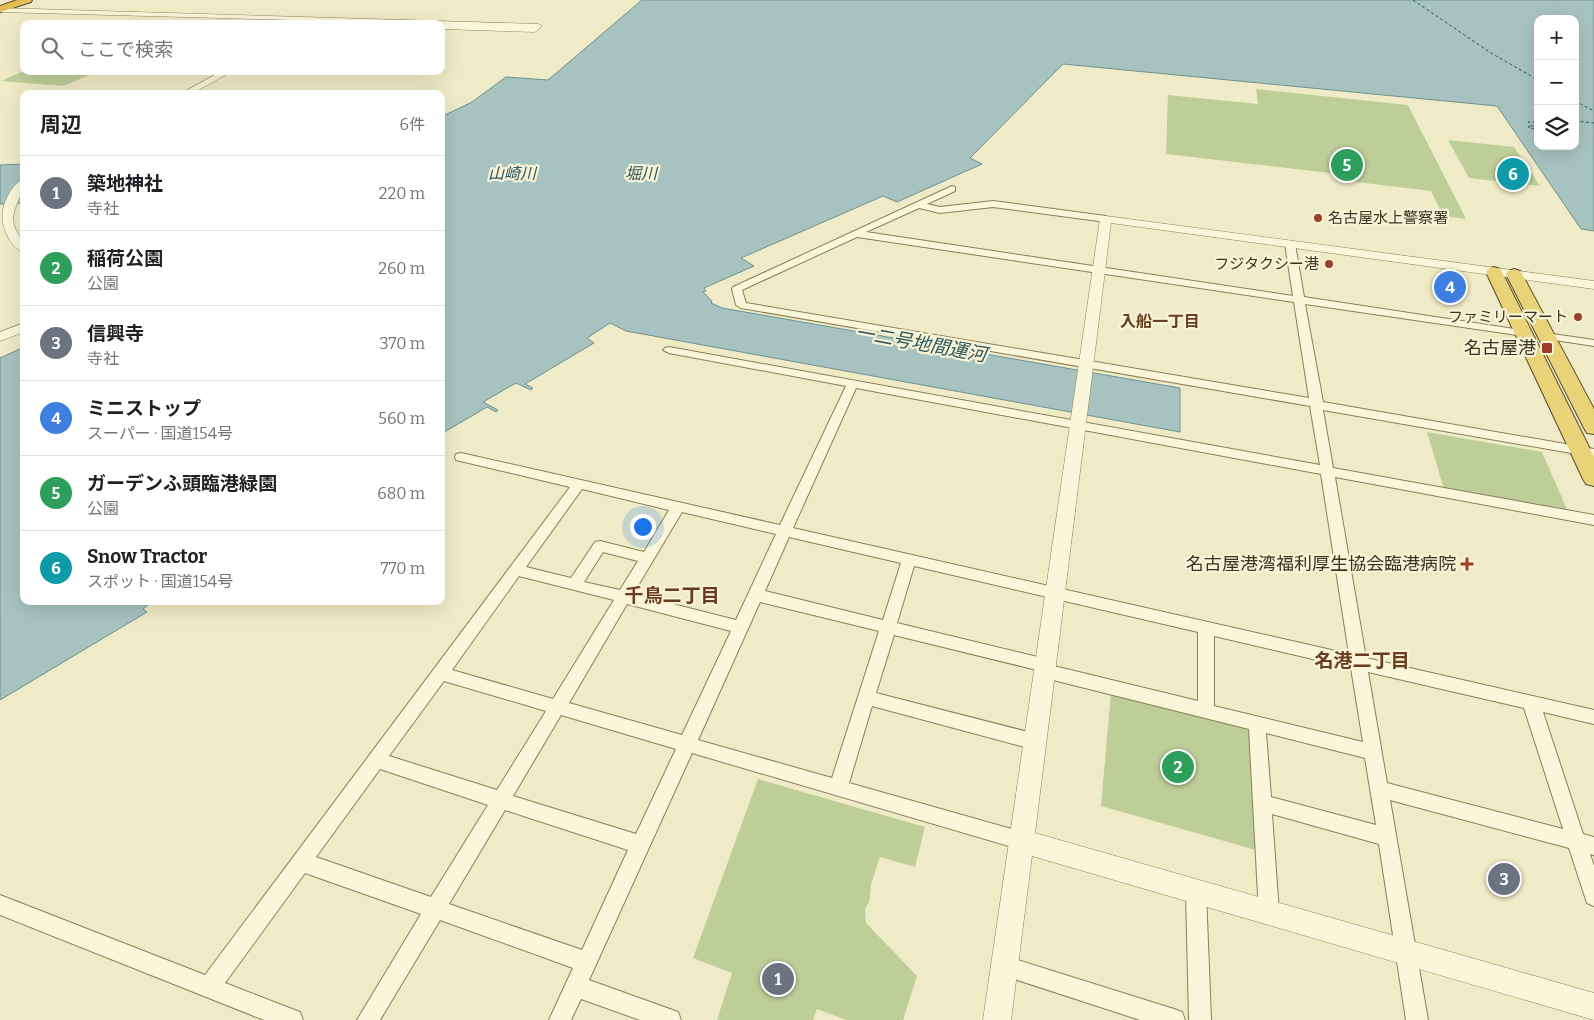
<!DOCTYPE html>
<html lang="ja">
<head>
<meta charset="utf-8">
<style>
	body { margin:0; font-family:Bitter,"Noto Sans JP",serif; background:#f2f2f2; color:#202124 }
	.controls { position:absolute; right:15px; top:15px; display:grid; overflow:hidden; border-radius:10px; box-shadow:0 5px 20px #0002 }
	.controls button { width:45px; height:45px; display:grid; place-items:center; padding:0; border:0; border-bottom:1px solid #e0e0e0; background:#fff; color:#202124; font:25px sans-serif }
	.you { position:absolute; left:642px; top:526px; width:18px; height:18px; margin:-12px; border:4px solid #fff; border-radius:50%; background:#1a73e8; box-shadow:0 0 0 8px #1a73e833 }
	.badge { display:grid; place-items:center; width:32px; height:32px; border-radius:50%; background:#d93025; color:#fff; font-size:16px; font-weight:700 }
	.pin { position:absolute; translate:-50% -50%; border:2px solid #fff; box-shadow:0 1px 5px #0006 }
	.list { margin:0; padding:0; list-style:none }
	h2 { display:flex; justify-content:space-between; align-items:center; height:65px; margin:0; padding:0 20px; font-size:21px }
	h2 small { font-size:16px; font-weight:400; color:#757577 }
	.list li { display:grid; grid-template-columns:32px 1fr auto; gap:15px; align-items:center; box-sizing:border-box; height:75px; padding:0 20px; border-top:1px solid #e0e0e0 }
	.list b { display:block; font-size:19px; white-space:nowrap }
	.list p { margin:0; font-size:16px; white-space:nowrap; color:#757577 }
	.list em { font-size:16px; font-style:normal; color:#757577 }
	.icon { flex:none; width:28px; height:28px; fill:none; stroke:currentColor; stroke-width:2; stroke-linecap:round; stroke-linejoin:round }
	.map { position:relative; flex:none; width:1594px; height:1020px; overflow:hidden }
	.search { position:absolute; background:#fff; box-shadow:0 5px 20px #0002; left:20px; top:20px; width:425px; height:55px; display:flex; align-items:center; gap:12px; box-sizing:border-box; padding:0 18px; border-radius:10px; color:#757577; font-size:19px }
	.panel { position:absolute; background:#fff; box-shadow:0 5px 20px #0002; left:20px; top:90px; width:425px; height:515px; border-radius:10px }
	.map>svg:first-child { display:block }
</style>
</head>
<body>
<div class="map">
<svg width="1594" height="1020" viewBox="0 0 1594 1020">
	<rect width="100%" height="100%" fill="#efebc6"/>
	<!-- green -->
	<g fill="#bece99">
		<polygon points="24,71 98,71 64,86 1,81"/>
		<polygon points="1256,89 1408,105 1466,219 1443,216 1431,191 1349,181 1347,175 1166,154 1168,95 1258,104"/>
		<polygon points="1448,140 1514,147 1540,186 1469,178"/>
		<polygon points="1427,432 1542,452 1568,512 1444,489"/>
		<polygon points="1111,693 1250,729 1256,850 1101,806"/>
		<polygon points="758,779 925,827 915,867 880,857 871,884 869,902 865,909 866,923 917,976 903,1020 846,1020 817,1009 813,1020 717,1020 732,973 693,958"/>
	</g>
	<!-- water -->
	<g fill="#a7c3c0" stroke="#6d9290" fill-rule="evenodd">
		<path d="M642,0H1594V231L1581,229L1497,106L1063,64L970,158L982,164L897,202L883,196L741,258L754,266L704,288L706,291L703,292L712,301L711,303L722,308L1180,388V432L626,331L610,323L587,338L594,343L525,384L533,388L531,390L516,383L483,402L498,410L496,412L487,407L441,434V117L472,102L506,77L548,80ZM1538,19H1575V146H1538Z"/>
		<polygon points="24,164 24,203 0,204 0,165"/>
		<polygon points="24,347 24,601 144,601 148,605 143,609 147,612 0,700 0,358"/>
	</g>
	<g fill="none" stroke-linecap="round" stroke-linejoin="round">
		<!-- ferry -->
		<g stroke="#2e555b" stroke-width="1" stroke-dasharray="3 2.5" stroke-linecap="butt">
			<polyline points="1413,0 1491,53 1538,80"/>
			<polyline points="1575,101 1594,111"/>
			<polyline points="1575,121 1594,123"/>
			<polyline points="1534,129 1528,127 1538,125"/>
			<polyline points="1536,131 1528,122 1538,122"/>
		</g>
		<!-- minor casing -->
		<g stroke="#8b7e5b" stroke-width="2">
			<g id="minor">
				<path d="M952,186L955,187V191L927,204L940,207L993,201L1106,216L1111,219L1106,222L993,207L940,213L919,208L866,232L1293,296L1285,244L1290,241L1295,244L1304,297L1528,331L1529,333L1524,336L1305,304L1323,402L1594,449V457L1323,410L1333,468L1594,515V525L1335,477L1366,658L1594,710V724L1543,712L1583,834L1594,837V855L1590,854L1594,866V906L1587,903L1569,848L1390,800L1428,1020H1406L1379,844L1272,814L1279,913L1276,920L1269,923L1262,920L1259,913L1249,729L1045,678L1039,676L1037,670L894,635L876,693L1036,734L1042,737L1045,742L1042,747L1036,750L872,706L849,783L1022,832L1029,835L1031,841L1029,847L1022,850L692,753L589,980L678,1012L681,1020H640L581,999L571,1020H549L573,968L440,920L380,1020H357L421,914L305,873L225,983L300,1012L303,1020H264L0,915V895L205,975L570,487L456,460L455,457L456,454L461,453L780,525L846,386L669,353L663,350L665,348L669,347L1320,465L1310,406L741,308L736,305L732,289L733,287ZM857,237L1294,302L1309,398L746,303L742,290ZM856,388L1321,474L1349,654L793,528ZM582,489L669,510L644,552L600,541L595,542L571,578L526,567ZM682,512L776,534L736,620L633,594ZM789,537L901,563L883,620L765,591ZM603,552L638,561L620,590L584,582ZM914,566L1198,632V701L1054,666L1052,661L1046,659L897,623ZM519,576L614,600L553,699L452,670ZM760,602L879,631L832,778L698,740ZM627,604L731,631L682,735L569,703ZM1214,636L1351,668L1363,742L1214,706ZM1368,672L1524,708L1563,829L1387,783ZM444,681L546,711L497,790L389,756ZM561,715L676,749L636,834L513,796ZM1266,733L1365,758L1376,825L1271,797ZM380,769L488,805L431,897L316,857ZM505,810L628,850L582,950L449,904Z"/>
				<polygon points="1546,333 1594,340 1594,346 1542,338 1541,336 1542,334"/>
				<polygon points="1196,882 1203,885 1206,892 1211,1020 1189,1020 1186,892 1189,885"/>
				<polygon points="1005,956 1174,1009 1182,1012 1185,1020 1140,1020 1005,976 998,973 995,966 998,959"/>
			</g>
		</g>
		<!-- tertiary casing -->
		<g stroke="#8b7e5b" stroke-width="1">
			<g id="tertiary">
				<polygon points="0,8 538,24 542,26 535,32 441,29 441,24 0,12"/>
				<polygon points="222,71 233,71 191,94 180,94"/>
				<path d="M24,179C24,202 0,216 24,241V252C17,250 13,245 9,239C0,223 0,208 10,192C13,187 18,181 24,179Z"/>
				<polygon points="1106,216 1594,281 1594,289 1111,223 1035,833 1594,993 1594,1020 1032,856 1011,1020 983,1020 1100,219"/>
				<polygon points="24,323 24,332 0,341 0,332"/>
			</g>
		</g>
		<!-- trunk casing -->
		<g stroke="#594b2f" stroke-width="2">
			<g id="trunk">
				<polygon points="1494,267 1500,269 1502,272 1594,457 1594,486 1586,484 1583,479 1486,272 1488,269"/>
				<polygon points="1514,269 1520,271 1522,274 1594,409 1594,434 1587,433 1584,428 1506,274 1508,271"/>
			</g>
		</g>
		<!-- motorway casing -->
		<g stroke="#594b2f" stroke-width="2">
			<polygon id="motorway" points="17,0 32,0 31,2 0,12 0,6"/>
		</g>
		<!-- minor -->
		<use href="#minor" fill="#faf6d9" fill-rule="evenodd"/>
		<!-- tertiary -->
		<use href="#tertiary" fill="#faf6d9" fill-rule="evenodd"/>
		<!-- trunk -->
		<use href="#trunk" fill="#ead279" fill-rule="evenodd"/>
		<!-- motorway -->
		<use href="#motorway" fill="#e0bd55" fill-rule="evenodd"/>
	</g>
	<!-- markers -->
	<g fill="#9c3f29" stroke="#f6f3d6" stroke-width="2">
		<circle cx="1318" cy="218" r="5"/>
		<circle cx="1329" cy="264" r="5"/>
		<circle cx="1578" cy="317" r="5"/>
		<rect x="1541" y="342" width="12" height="12" rx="2.5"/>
		<path d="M1464.5 556.5h5v5h5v5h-5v5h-5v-5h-5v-5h5z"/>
	</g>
	<g text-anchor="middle" stroke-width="4.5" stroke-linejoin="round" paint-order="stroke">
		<!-- far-poi labels -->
		<g font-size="15" fill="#3b321f" stroke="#f6f3d6" text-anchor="end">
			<text x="1328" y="223" text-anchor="start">名古屋水上警察署</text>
			<text x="1319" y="269">フジタクシー港</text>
			<text x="1568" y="322">ファミリーマート</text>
		</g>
		<!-- far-water labels -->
		<g font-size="16" font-style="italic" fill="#2e555b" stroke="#f6f3d6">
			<text x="512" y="179">山崎川</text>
			<text x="641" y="179">堀川</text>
		</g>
		<!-- far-neighbourhood labels -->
		<g font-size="16" font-weight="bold" fill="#693c1d" stroke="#f6f3d6">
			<text x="1160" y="327">入船一丁目</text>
		</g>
		<!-- poi labels -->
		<g font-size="18" fill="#3b321f" stroke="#f6f3d6" text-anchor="end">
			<text x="1536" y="354">名古屋港</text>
			<text x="1456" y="570">名古屋港湾福利厚生協会臨港病院</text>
		</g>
		<!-- water labels -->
		<g font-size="19" font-style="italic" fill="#2e555b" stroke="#f6f3d6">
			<text transform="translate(921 343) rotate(10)" y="7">一二号地間運河</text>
		</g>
		<!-- neighbourhood labels -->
		<g font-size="19" font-weight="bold" fill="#693c1d" stroke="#f6f3d6">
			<text x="672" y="602">千鳥二丁目</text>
			<text x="1362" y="667">名港二丁目</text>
		</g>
	</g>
</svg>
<div class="controls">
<button>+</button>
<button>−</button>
<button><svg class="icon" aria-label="layers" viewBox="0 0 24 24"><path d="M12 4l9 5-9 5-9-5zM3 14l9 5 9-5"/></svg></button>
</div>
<div class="you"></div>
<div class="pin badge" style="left:778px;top:979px;background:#6b7280">1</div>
<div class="pin badge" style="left:1178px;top:767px;background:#2e9e5b">2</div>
<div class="pin badge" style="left:1504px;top:879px;background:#6b7280">3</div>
<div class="pin badge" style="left:1450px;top:287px;background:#3f7fe0">4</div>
<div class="pin badge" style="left:1347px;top:165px;background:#2e9e5b">5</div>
<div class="pin badge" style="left:1513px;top:174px;background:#0f9aa8">6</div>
<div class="search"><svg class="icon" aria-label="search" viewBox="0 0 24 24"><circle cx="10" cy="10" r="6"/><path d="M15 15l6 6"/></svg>ここで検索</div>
<section class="panel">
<h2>周辺<small>6件</small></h2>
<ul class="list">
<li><span class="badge" style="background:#6b7280">1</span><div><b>築地神社</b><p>寺社</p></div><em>220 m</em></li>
<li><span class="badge" style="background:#2e9e5b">2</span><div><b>稲荷公園</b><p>公園</p></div><em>260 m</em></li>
<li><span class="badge" style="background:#6b7280">3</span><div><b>信興寺</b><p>寺社</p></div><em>370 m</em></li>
<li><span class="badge" style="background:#3f7fe0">4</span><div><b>ミニストップ</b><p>スーパー · 国道154号</p></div><em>560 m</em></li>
<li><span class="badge" style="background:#2e9e5b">5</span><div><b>ガーデンふ頭臨港緑園</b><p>公園</p></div><em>680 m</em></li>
<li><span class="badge" style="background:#0f9aa8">6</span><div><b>Snow Tractor</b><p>スポット · 国道154号</p></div><em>770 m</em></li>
</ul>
</section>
</div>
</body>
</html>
